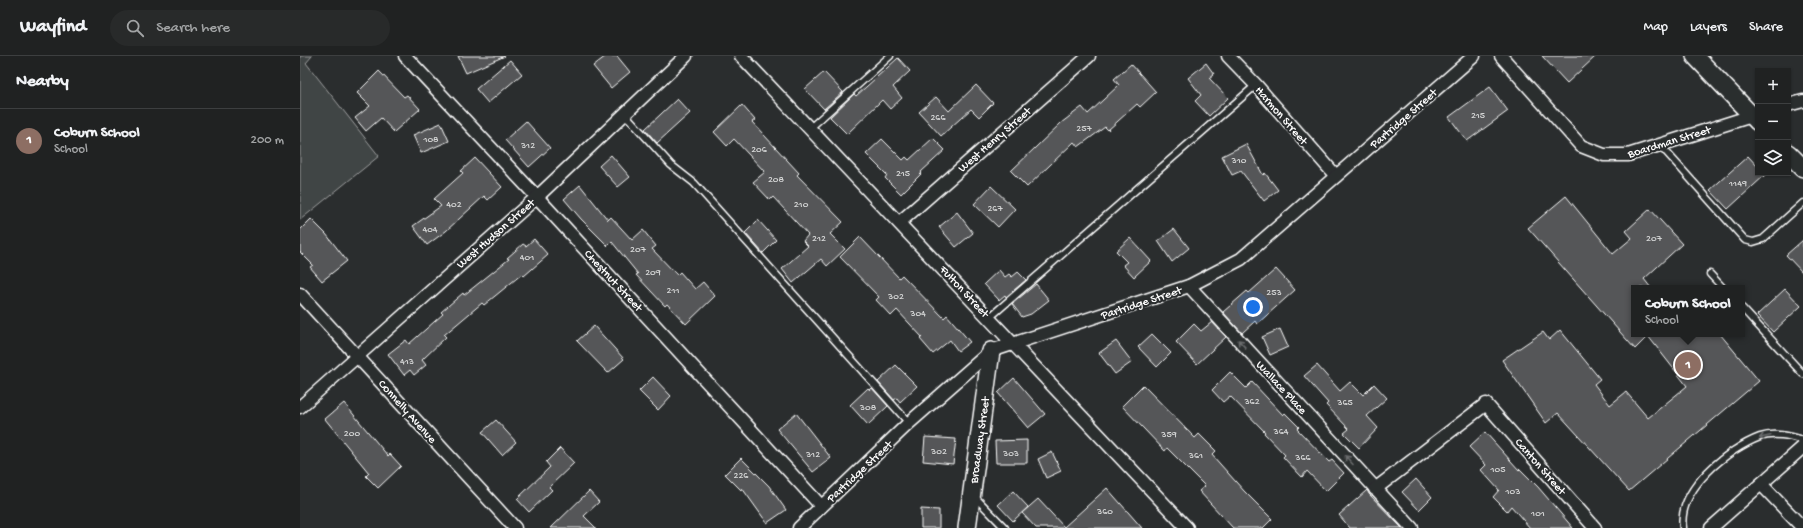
<!DOCTYPE html>
<html lang="en">
<head>
<meta charset="utf-8">
<style>
	body { margin:0; font-family:"Gochi Hand",sans-serif; background:#282a2a; color:#f1f3f6 }
	.controls { position:absolute; right:12px; top:12px; display:grid; overflow:hidden; border-radius:0px; box-shadow:0 1px 3px #0004 }
	.controls button { width:36px; height:36px; display:grid; place-items:center; padding:0; border:0; border-bottom:1px solid #3d3f40; background:#202222; color:#f1f3f6; font:20px sans-serif }
	.you { position:absolute; left:953px; top:251px; width:14px; height:14px; margin:-10px; border:3px solid #fff; border-radius:50%; background:#1a73e8; box-shadow:0 0 0 6px #1a73e833 }
	.badge { display:grid; place-items:center; width:26px; height:26px; border-radius:50%; background:#8bbbb9; color:#fff; font-size:13px; font-weight:700 }
	.pin { position:absolute; translate:-50% -50%; border:2px solid #fff; box-shadow:0 1px 4px #0006 }
	.popup { position:absolute; left:1331px; top:229px; width:114px; height:52px; box-sizing:border-box; display:grid; place-content:center; border-radius:0px; background:#202222; filter:drop-shadow(0 1px 3px #0005); font-size:13px; white-space:nowrap; color:#a2a4a5 }
	.popup b { font-size:15px; color:#f1f3f6 }
	.popup::after { content:''; position:absolute; left:50%; top:100%; margin-left:-8px; border:8px solid transparent; border-top-color:#202222 }
	.list { margin:0; padding:0; list-style:none }
	h2 { display:flex; justify-content:space-between; align-items:center; height:52px; margin:0; padding:0 16px; font-size:17px }
	h2 small { font-size:13px; font-weight:400; color:#a2a4a5 }
	.list li { display:grid; grid-template-columns:26px 1fr auto; gap:12px; align-items:center; box-sizing:border-box; height:64px; padding:0 16px; border-top:1px solid #3d3f40 }
	.list b { display:block; font-size:15px; white-space:nowrap }
	.list p { margin:0; font-size:13px; white-space:nowrap; color:#a2a4a5 }
	.list em { font-size:13px; font-style:normal; color:#a2a4a5 }
	.icon { flex:none; width:22px; height:22px; fill:none; stroke:currentColor; stroke-width:2; stroke-linecap:round; stroke-linejoin:round }
	.map { position:relative; flex:none; width:1503px; height:472px; overflow:hidden }
	header { display:flex; align-items:center; gap:24px; box-sizing:border-box; height:56px; padding:0 20px; background:#202222; border-bottom:1px solid #3d3f40 }
	header strong { font-size:19px }
	nav { display:flex; gap:22px; margin-inline-start:auto; font-size:14px }
	.search { width:280px; height:36px; background:#282a2a; display:flex; align-items:center; gap:10px; box-sizing:border-box; padding:0 14px; border-radius:22px; color:#a2a4a5; font-size:15px }
	main { display:flex }
	aside { flex:1; background:#202222 }
	.map>svg:first-child { display:block }
</style>
</head>
<body>
<header>
<strong>Wayfind</strong>
<div class="search"><svg class="icon" aria-label="search" viewBox="0 0 24 24"><circle cx="10" cy="10" r="6"/><path d="M15 15l6 6"/></svg>Search here</div>
<nav><a>Map</a><a>Layers</a><a>Share</a></nav>
</header>
<main>
<aside>
<h2>Nearby<small></small></h2>
<ul class="list">
<li><span class="badge" style="background:#8d6e63">1</span><div><b>Coburn School</b><p>School</p></div><em>200 m</em></li>
</ul>
</aside>
<div class="map">
<svg width="1503" height="472" viewBox="0 0 1503 472">
	<rect width="100%" height="100%" fill="#2a2d2e"/>
	<filter id="ink" filterUnits="userSpaceOnUse"><feTurbulence type="fractalNoise" baseFrequency=".025" numOctaves="2"/><feDisplacementMap in="SourceGraphic" scale="8" xChannelSelector="R" yChannelSelector="G"/><feConvolveMatrix kernelMatrix="1 2 1 2 8 2 1 2 1" color-interpolation-filters="sRGB"/></filter>
	<g filter="url(#ink)">
		<!-- green -->
		<polygon fill="#414445" stroke="#a0a2a2" points="0,0 12,0 6,7 79,100 0,164"/>
		<!-- building -->
		<g fill="#555758" stroke="#fff">
			<polygon points="158,0 205,0 166,17"/>
			<polygon points="306,0 317,0 330,16 311,32 293,10"/>
			<polygon points="1242,0 1296,0 1267,27"/>
			<polygon points="598,2 610,15 593,31 602,42 590,53 582,44 547,78 530,61 554,38 556,40"/>
			<polygon points="210,4 222,18 188,47 176,33"/>
			<polygon points="906,7 914,18 909,22 928,42 909,60 895,45 901,39 888,22"/>
			<polygon points="831,8 856,36 840,51 837,48 808,74 805,71 778,91 774,86 727,131 711,115 761,67 782,51 788,58 819,29 814,23"/>
			<polygon points="79,15 104,41 107,39 120,53 94,76 81,62 66,75 55,62 70,50 57,37"/>
			<polygon points="524,16 543,36 524,53 505,33"/>
			<polygon points="676,29 693,47 679,61 671,53 641,80 619,56 636,41 649,55"/>
			<polygon points="1190,31 1208,55 1167,85 1149,61"/>
			<polygon points="377,43 390,57 357,87 345,73"/>
			<polygon points="442,49 455,64 452,66 499,117 497,119 543,166 530,178 545,193 527,210 521,203 493,227 482,213 508,190 503,185 508,179 473,141 470,144 453,126 465,116 434,83 427,90 414,76"/>
			<polygon points="226,65 250,92 229,111 205,84"/>
			<polygon points="141,67 149,85 121,97 113,79"/>
			<polygon points="633,82 645,94 621,116 622,117 601,138 585,122 587,119 566,98 582,83 603,104 606,101 609,104"/>
			<polygon points="946,88 963,119 965,117 978,134 964,145 941,115 932,119 922,100"/>
			<polygon points="311,99 330,121 318,131 299,110"/>
			<polygon points="1448,100 1458,111 1458,117 1464,117 1465,119 1428,153 1410,134"/>
			<polygon points="175,102 202,131 188,144 184,140 146,175 127,189 113,170 141,150 134,143 163,117 161,115"/>
			<polygon points="280,129 308,164 311,161 332,184 343,174 356,190 352,193 377,219 380,216 395,233 403,226 415,240 386,268 367,248 365,250 336,219 338,218 312,186 308,190 281,163 264,143"/>
			<polygon points="691,130 715,153 698,171 674,148"/>
			<polygon points="1266,140 1313,198 1332,182 1326,175 1350,153 1382,188 1344,223 1351,232 1334,232 1334,278 1420,278 1459,325 1329,435 1258,357 1246,367 1202,304 1243,276 1249,284 1260,274 1300,323 1294,328 1310,349 1326,336 1348,362 1387,330 1348,280 1335,293 1228,172"/>
			<polygon points="657,156 673,177 656,191 639,171"/>
			<polygon points="11,163 26,178 47,205 22,225 10,211 13,209 0,196 0,174"/>
			<polygon points="458,164 476,184 463,197 445,177"/>
			<polygon points="874,173 889,192 872,206 858,185"/>
			<polygon points="560,181 599,222 602,219 644,262 647,259 670,286 658,295 650,284 633,298 620,283 622,281 597,254 591,260 576,244 579,241 540,201"/>
			<polygon points="830,182 851,205 834,221 823,209 827,206 816,195"/>
			<polygon points="234,183 248,199 224,220 222,218 184,249 182,247 144,279 146,281 122,304 126,309 114,319 110,314 104,319 88,298 106,284 109,288 143,258 141,256 163,237 164,239 209,203 207,202 223,188 226,190"/>
			<polygon points="1503,184 1503,217 1486,199"/>
			<polygon points="976,213 995,234 957,268 955,265 942,277 923,256 947,235 949,237"/>
			<polygon points="699,214 705,221 709,218 712,221 718,216 726,224 706,241 705,239 699,244 684,228"/>
			<polygon points="736,228 749,244 731,258 722,261 712,248"/>
			<polygon points="1485,233 1501,250 1473,276 1457,259"/>
			<polygon points="912,266 926,281 897,308 876,286 894,268 901,275"/>
			<polygon points="294,270 324,303 308,317 277,285"/>
			<polygon points="980,273 988,291 970,299 962,281"/>
			<polygon points="852,278 871,297 857,311 838,291"/>
			<polygon points="816,285 832,306 815,318 799,297"/>
			<polygon points="596,309 617,330 600,346 597,342 594,344 578,326"/>
			<polygon points="1017,309 1040,335 1050,326 1063,339 1074,328 1087,342 1067,360 1078,372 1059,392 1044,377 1049,373 1026,349 1028,347 1004,320"/>
			<polygon points="930,316 946,332 952,326 983,359 985,357 999,371 997,373 1029,406 1032,404 1044,417 1026,435 1007,415 1002,421 983,401 985,399 964,377 965,376 930,340 923,346 912,334"/>
			<polygon points="353,321 371,340 358,354 339,335"/>
			<polygon points="714,322 745,358 728,372 698,337"/>
			<polygon points="843,329 895,382 899,378 916,395 912,399 944,435 972,463 963,472 933,472 899,435 905,430 867,392 865,395 822,350"/>
			<polygon points="568,332 570,334 572,332 588,350 568,369 550,349"/>
			<polygon points="44,347 88,400 90,398 101,410 78,432 66,420 69,417 25,363"/>
			<polygon points="496,357 531,402 513,416 477,373"/>
			<polygon points="196,364 216,386 202,399 182,376"/>
			<polygon points="1185,376 1219,414 1220,413 1238,431 1273,472 1230,472 1211,450 1207,455 1193,441 1199,434 1181,414 1186,409 1169,391"/>
			<polygon points="625,381 656,383 653,408 623,405"/>
			<polygon points="727,384 727,407 696,407 695,385"/>
			<polygon points="260,392 274,407 249,431 252,434 229,456 217,443 250,411 246,406"/>
			<polygon points="752,396 761,415 746,422 738,403"/>
			<polygon points="441,402 469,430 486,454 467,467 442,432 441,434 425,418"/>
			<polygon points="1116,423 1132,441 1119,454 1102,436"/>
			<polygon points="807,432 842,472 736,472 722,457 738,443 764,471"/>
			<polygon points="1067,434 1069,438 1102,472 1050,472 1039,459"/>
			<polygon points="289,435 299,446 284,460 296,472 251,472"/>
			<polygon points="713,435 728,451 713,465 698,449"/>
			<polygon points="621,453 639,454 639,472 621,472"/>
		</g>
		<g fill="none" stroke-linecap="round" stroke-linejoin="round">
			<!-- lane casing -->
			<g stroke="#fff" stroke-width="9">
				<g id="lane">
					<polyline points="325,58 371,109 394,127 609,367"/>
					<polyline points="509,73 590,0"/>
					<polyline points="1360,89 1445,184 1453,186 1463,183 1503,147"/>
					<polyline points="1410,218 1423,232"/>
					<polyline points="1442,252 1503,318"/>
					<polyline points="689,262 956,29"/>
					<polyline points="674,440 705,472"/>
					<path d="M1383,472C1377,433 1428,393 1460,381C1475,376 1489,380 1503,384"/>
				</g>
			</g>
			<!-- street casing -->
			<g stroke="#fff" stroke-width="15">
				<g id="street">
					<polyline points="105,0 237,141 521,450"/>
					<polyline points="441,0 887,472"/>
					<polyline points="928,0 956,29 1036,120"/>
					<polyline points="1201,0 1281,90 1304,99 1328,99 1458,58"/>
					<polyline points="1488,49 1503,45"/>
					<polyline points="600,166 789,0"/>
					<polyline points="889,230 1112,472"/>
					<polyline points="0,238 215,472"/>
					<polyline points="0,351 237,141 386,0"/>
					<polyline points="1461,428 1503,472"/>
					<polyline points="1075,433 1186,348 1295,472"/>
					<polyline points="499,472 609,367 691,295 889,230 941,203 1174,0"/>
					<polyline points="1411,472 1503,391"/>
				</g>
			</g>
			<!-- secondary casing -->
			<g stroke="#fff" stroke-width="20">
				<g id="secondary">
					<polyline points="1395,0 1458,66"/>
					<polyline points="1488,97 1503,112"/>
					<polyline points="667,472 691,295"/>
				</g>
			</g>
			<!-- lane -->
			<use href="#lane" stroke="#2a2d2e" stroke-width="6"/>
			<!-- street -->
			<use href="#street" stroke="#2a2d2e" stroke-width="12"/>
			<!-- secondary -->
			<use href="#secondary" stroke="#2a2d2e" stroke-width="17"/>
		</g>
		<!-- one-way arrows -->
		<defs><path id="oneway-shaft" d="M-6 0H5M1.5-3L5.5 0L1.5 3" fill="none" stroke-width="1.6" stroke-linecap="round" stroke-linejoin="round"/></defs>
		<g stroke="#6a6c6d">
			<use href="#oneway-shaft" transform="translate(942 288) rotate(-133)"/>
			<use href="#oneway-shaft" transform="translate(1465 381) rotate(168)"/>
			<use href="#oneway-shaft" transform="translate(1049 404) rotate(-132)"/>
		</g>
	</g>
	<g text-anchor="middle" stroke-width="4" stroke-linejoin="round" paint-order="stroke">
		<!-- number labels -->
		<g font-size="10" fill="#d4d5d5">
			<text x="1178" y="62">215</text>
			<text x="638" y="64">266</text>
			<text x="784" y="75">257</text>
			<text x="131" y="86">108</text>
			<text x="228" y="92">312</text>
			<text x="459" y="96">206</text>
			<text x="939" y="107">310</text>
			<text x="603" y="120">215</text>
			<text x="476" y="126">208</text>
			<text x="1438" y="130">1149</text>
			<text x="154" y="151">402</text>
			<text x="501" y="151">210</text>
			<text x="695" y="155">267</text>
			<text x="130" y="176">404</text>
			<text x="519" y="185">212</text>
			<text x="1354" y="185">207</text>
			<text x="338" y="196">207</text>
			<text x="227" y="204">401</text>
			<text x="353" y="219">209</text>
			<text x="373" y="237">211</text>
			<text x="974" y="239">253</text>
			<text x="596" y="243">302</text>
			<text x="618" y="260">304</text>
			<text x="107" y="308">413</text>
			<text x="952" y="348">362</text>
			<text x="1045" y="349">365</text>
			<text x="568" y="354">308</text>
			<text x="981" y="378">364</text>
			<text x="52" y="380">200</text>
			<text x="869" y="381">359</text>
			<text x="639" y="398">302</text>
			<text x="711" y="400">303</text>
			<text x="513" y="401">312</text>
			<text x="896" y="402">361</text>
			<text x="1003" y="404">366</text>
			<text x="1198" y="416">105</text>
			<text x="441" y="422">226</text>
			<text x="1213" y="438">103</text>
			<text x="805" y="458">360</text>
			<text x="1238" y="460">101</text>
		</g>
		<!-- street labels -->
		<g font-size="12" fill="#fff" stroke="#2a2d2e">
			<text transform="translate(982 59) rotate(49)" y="4">Harmon Street</text>
			<text transform="translate(1103 62) rotate(-41)" y="4">Partridge Street</text>
			<text transform="translate(694 83) rotate(-41)" y="4">West Henry Street</text>
			<text transform="translate(1369 85) rotate(-17)" y="4">Boardman Street</text>
			<text transform="translate(195 177) rotate(-41)" y="4">West Hudson Street</text>
			<text transform="translate(314 224) rotate(47)" y="4">Chestnut Street</text>
			<text transform="translate(665 235) rotate(47)" y="4">Fulton Street</text>
			<text transform="translate(841 246) rotate(-18)" y="4">Partridge Street</text>
			<text transform="translate(982 331) rotate(47)" y="4">Wallace Place</text>
			<text transform="translate(108 355) rotate(48)" y="4">Connelly Avenue</text>
			<text transform="translate(679 384) rotate(-82)" y="4">Broadway Street</text>
			<text transform="translate(1241 410) rotate(49)" y="4">Canton Street</text>
			<text transform="translate(559 415) rotate(-43)" y="4">Partridge Street</text>
		</g>
	</g>
</svg>
<div class="controls">
<button>+</button>
<button>−</button>
<button><svg class="icon" aria-label="layers" viewBox="0 0 24 24"><path d="M12 4l9 5-9 5-9-5zM3 14l9 5 9-5"/></svg></button>
</div>
<div class="you"></div>
<div class="pin badge" style="left:1388px;top:309px;background:#8d6e63">1</div>
<div class="popup"><b>Coburn School</b>School</div>
</div>
</main>
</body>
</html>
